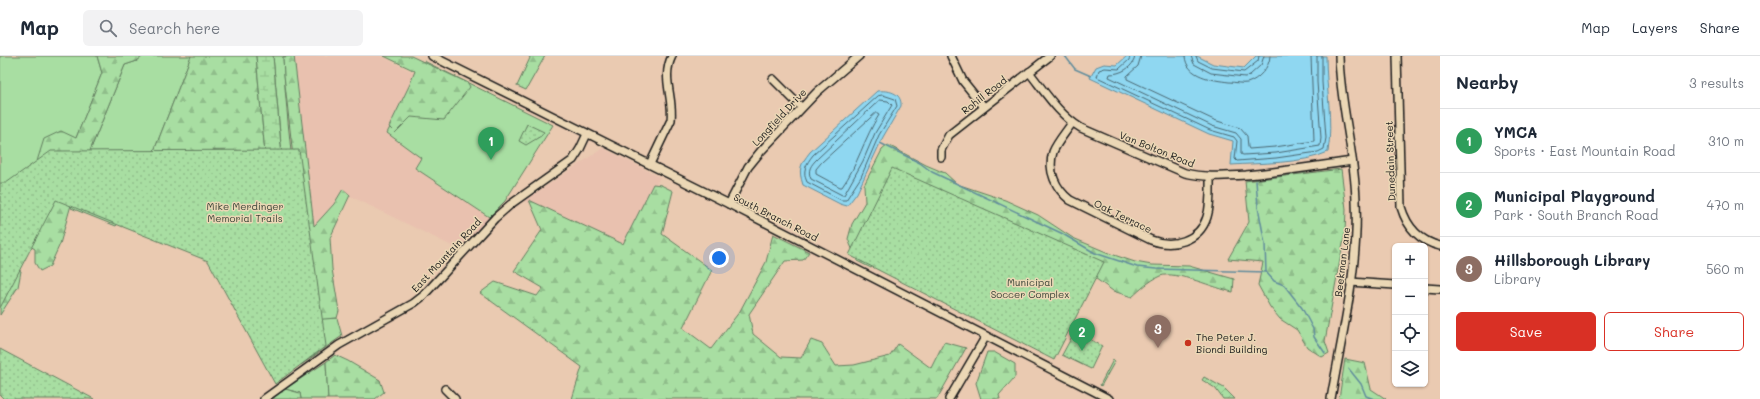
<!DOCTYPE html>
<html lang="en">
<head>
<meta charset="utf-8">
<style>
	body { margin:0; font-family:Mali,sans-serif; background:#f2f2f3; color:#1f2937 }
	.controls { position:absolute; right:12px; bottom:12px; display:grid; overflow:hidden; border-radius:6px; box-shadow:0 1px 3px #0004 }
	.controls button { width:36px; height:36px; display:grid; place-items:center; padding:0; border:0; border-bottom:1px solid #e0e1e3; background:#fff; color:#1f2937; font:20px sans-serif }
	.you { position:absolute; left:719px; top:202px; width:14px; height:14px; margin:-10px; border:3px solid #fff; border-radius:50%; background:#1a73e8; box-shadow:0 0 0 6px #1a73e833 }
	.badge { display:grid; place-items:center; width:26px; height:26px; border-radius:50%; background:#d93025; color:#fff; font-size:13px; font-weight:700 }
	.pin { position:absolute; translate:-50% -33px; filter:drop-shadow(0 1px 2px #0008) }
	.pin::after { content:''; position:absolute; top:21px; width:14px; height:12px; background:inherit; clip-path:polygon(0 0,100% 0,50% 100%) }
	.list { margin:0; padding:0; list-style:none }
	h2 { display:flex; justify-content:space-between; align-items:center; height:52px; margin:0; padding:0 16px; font-size:17px }
	h2 small { font-size:13px; font-weight:400; color:#747a83 }
	.list li { display:grid; grid-template-columns:26px 1fr auto; gap:12px; align-items:center; box-sizing:border-box; height:64px; padding:0 16px; border-top:1px solid #e0e1e3 }
	.list b { display:block; font-size:15px; white-space:nowrap }
	.list p { margin:0; font-size:13px; white-space:nowrap; color:#747a83 }
	.list em { font-size:13px; font-style:normal; color:#747a83 }
	.actions { display:flex; gap:8px; padding:12px 16px }
	.actions a { flex:1; padding:9px 0; border:1px solid #d93025; border-radius:6px; text-align:center; font-size:14px; color:#d93025 }
	.actions .main { background:#d93025; color:#fff }
	.icon { flex:none; width:22px; height:22px; fill:none; stroke:currentColor; stroke-width:2; stroke-linecap:round; stroke-linejoin:round }
	.map { position:relative; flex:none; width:1440px; height:343px; overflow:hidden }
	header { display:flex; align-items:center; gap:24px; box-sizing:border-box; height:56px; padding:0 20px; background:#fff; border-bottom:1px solid #e0e1e3 }
	header strong { font-size:19px }
	nav { display:flex; gap:22px; margin-inline-start:auto; font-size:14px }
	.search { width:280px; height:36px; background:#f2f2f3; display:flex; align-items:center; gap:10px; box-sizing:border-box; padding:0 14px; border-radius:6px; color:#747a83; font-size:15px }
	main { display:flex }
	aside { flex:1; background:#fff }
	.map>svg:first-child { display:block }
</style>
</head>
<body>
<header>
<strong>Map</strong>
<div class="search"><svg class="icon" aria-label="search" viewBox="0 0 24 24"><circle cx="10" cy="10" r="6"/><path d="M15 15l6 6"/></svg>Search here</div>
<nav><a>Map</a><a>Layers</a><a>Share</a></nav>
</header>
<main>
<div class="map">
<svg width="1440" height="343" viewBox="0 0 1440 343">
	<defs>
		<pattern id="forest-firs" width="22" height="20" patternUnits="userSpaceOnUse"><rect width="22" height="20" fill="#a8dea2"/><path d="M5 1l3.5 6h-7zM16 11l3.5 6h-7z" fill="#90be8b"/></pattern>
		<pattern id="wetland-marsh" width="20" height="14" patternUnits="userSpaceOnUse"><rect width="20" height="14" fill="#a8dea2"/><path d="M1 5h8M5 5V1M11 12h8M15 12V8" fill="none" stroke="#90be8b"/></pattern>
		<pattern id="park-dots" width="8" height="8" patternUnits="userSpaceOnUse"><rect width="8" height="8" fill="#a8dea2"/><path d="M2 2h.1M6 6h.1" fill="none" stroke="#90be8b" stroke-width="1.8" stroke-linecap="round"/></pattern>
		<pattern id="garden-furrows" width="10" height="10" patternUnits="userSpaceOnUse"><rect width="10" height="10" fill="#a8dea2"/><path d="M-1 1l2-2M0 10L10 0M9 11l2-2" fill="none" stroke="#90be8b"/></pattern>
	</defs>
	<rect width="100%" height="100%" fill="#eacab1"/>
	<filter id="ink" filterUnits="userSpaceOnUse"><feTurbulence type="fractalNoise" baseFrequency=".025" numOctaves="2"/><feDisplacementMap in="SourceGraphic" scale="8" xChannelSelector="R" yChannelSelector="G"/><feConvolveMatrix kernelMatrix="1 2 1 2 8 2 1 2 1" color-interpolation-filters="sRGB"/></filter>
	<g filter="url(#ink)">
		<!-- built -->
		<g fill="#e9c1af">
			<polygon points="293,0 381,0 417,18 422,102 415,112 489,161 458,193 344,137 313,173"/>
			<polygon points="603,92 660,121 624,189 524,145"/>
		</g>
		<!-- grass -->
		<g fill="#a8dea2" stroke="#627d5f">
			<polygon points="0,0 97,0 102,17 76,82 32,154 0,165"/>
			<polygon points="143,0 191,0 133,149 116,170 71,152 78,124 125,9 137,5"/>
			<path d="M273,0H290L283,1C288,89 301,176 311,263L337,262L342,280L301,309Z"/>
			<polygon points="424,5 553,69 505,145 489,161 415,112 421,102 387,77"/>
			<polygon points="1113,304 1115,305 1101,330 1100,329"/>
			<polygon points="326,306 328,343 301,343 300,337 285,333"/>
		</g>
		<!-- forest -->
		<g fill="url(#forest-firs)" stroke="#627d5f">
			<polygon points="97,0 143,0 137,5 125,9 78,124 60,188 50,210 40,215 35,207 35,193 20,184 38,102 44,83 61,75 76,82 102,17"/>
			<polygon points="191,0 256,0 277,227 235,224 133,149"/>
			<polygon points="294,0 314,170 334,148 343,133 350,139 330,182 332,213 339,255 337,262 311,264 284,19 283,1"/>
			<polygon points="384,0 411,0 468,27 470,31 444,64 411,61 395,77 389,71 410,28 415,15"/>
			<polygon points="529,0 545,0 526,34 517,30 530,2"/>
			<path d="M888,89L926,109L945,117L957,128L1005,144L1038,159L1073,182L1111,198L1135,206L1152,209L1189,210L1234,223L1233,236C1216,233 1176,214 1160,220C1149,225 1141,233 1132,241L1113,235L1092,220L876,208L871,212L857,205L848,183L852,168L865,146L864,129L882,94Z"/>
			<polygon points="1341,113 1346,153 1345,177 1325,285 1329,297 1322,301 1307,291 1297,274 1280,263 1270,251 1258,229 1263,206 1228,203 1249,166 1245,125"/>
			<polygon points="653,128 661,129 673,135 662,178 712,214 683,272 711,293 740,255 766,206 773,178 809,196 803,204 785,205 749,258 753,278 781,301 801,302 811,284 822,288 836,310 854,309 890,300 898,288 931,312 944,286 966,292 937,343 572,343 582,311 480,237 495,226 537,240 543,232 514,215 542,174 529,144 623,188"/>
			<polygon points="0,198 5,208 21,215 18,231 0,259"/>
			<polygon points="987,296 994,296 1015,308 1015,321 999,339 1000,343 981,343 976,327"/>
			<polygon points="335,299 348,305 380,324 384,336 375,343 328,343 326,306"/>
			<polygon points="1345,303 1365,307 1371,333 1386,343 1339,343"/>
			<polygon points="285,333 300,337 301,343 272,343"/>
		</g>
		<!-- wetland -->
		<polygon fill="url(#wetland-marsh)" stroke="#627d5f" points="256,0 273,0 295,247 277,227"/>
		<!-- park -->
		<g fill="url(#park-dots)" stroke="#627d5f">
			<polygon points="527,68 544,76 541,80 526,89 519,85"/>
			<polygon points="299,94 326,290 275,328 208,205 56,144 0,252 0,127 6,127 51,95"/>
			<polygon points="892,112 1104,206 1054,304 849,199"/>
			<polygon points="1075,275 1102,290 1091,313 1062,299"/>
			<polygon points="0,293 94,343 4,343 0,339"/>
		</g>
		<!-- garden -->
		<polygon fill="url(#garden-furrows)" stroke="#627d5f" points="1204,321 1224,332 1235,343 1223,343 1215,332 1202,324"/>
		<!-- water -->
		<g fill="#8fd7f1" stroke="#618c9c">
			<path d="M1127,0H1197L1213,8L1244,12L1256,0H1326C1326,32 1333,65 1328,96C1303,108 1259,107 1231,109L1233,85L1209,78L1090,22L1096,11L1104,8L1117,9Z"/>
			<path d="M877,35C888,34 902,36 901,50L883,81L857,137L847,150L840,148L803,129C798,113 800,109 810,96Z"/>
		</g>
		<g fill="none" stroke-linecap="round" stroke-linejoin="round">
			<!-- shore -->
			<g stroke="#4a6771" stroke-width="1">
				<polyline points="1130,0 1129,4 1119,13 1105,12 1099,14 1097,21 1210,74 1234,81 1237,85 1235,103 1237,105 1276,102 1318,96 1324,93 1326,82 1322,26 1322,0"/>
				<path d="M1135,0C1134,12 1120,18 1110,18L1109,21L1212,70L1236,77L1241,83V98L1243,99L1276,97L1320,90L1321,82L1317,26V0"/>
				<polyline points="1141,0 1138,10 1127,20 1127,23 1214,64 1240,72 1247,80 1248,91 1249,93 1275,91 1314,85 1311,0"/>
				<path d="M1185,0C1186,21 1213,24 1229,26C1235,26 1242,28 1247,27C1258,24 1270,11 1270,0"/>
				<polyline points="1191,0 1194,8 1211,17 1245,21 1250,19 1261,9 1264,0"/>
				<polyline points="1196,0 1198,5 1212,12 1244,16 1258,5 1259,0"/>
				<path d="M883,39L895,43L897,50L879,79L861,121L846,144H841L807,126C802,115 806,108 813,99L878,40Z"/>
				<path d="M880,44L888,45L892,49L875,77L863,105L844,139H842L811,123C807,114 811,109 817,103Z"/>
				<path d="M876,57H878L879,59C864,82 858,109 842,131H840L816,118V113L821,107Z"/>
			</g>
			<!-- stream -->
			<g stroke="#618c9c" stroke-width="1.5">
				<polyline points="1065,0 1075,13 1091,20"/>
				<polyline points="880,87 920,107 932,116 1061,177 1095,197 1137,211 1156,213 1266,216 1274,225 1284,229 1302,252 1313,273 1314,281 1325,297"/>
				<polyline points="1256,125 1258,151 1265,188 1266,216"/>
				<polyline points="1349,313 1361,328 1366,340 1374,343"/>
			</g>
			<!-- minor casing -->
			<g stroke="#1c1c1c" stroke-width="10">
				<g id="minor">
					<polyline points="432,0 729,148 1109,343"/>
					<polyline points="951,0 963,25 984,51"/>
					<path d="M1397,0L1401,151C1407,171 1419,185 1440,190"/>
					<path d="M1029,16C1045,36 1059,59 1081,72L1185,117C1205,122 1225,120 1246,119C1281,116 1317,110 1352,105"/>
					<polyline points="773,23 801,51"/>
					<path d="M1072,67C1066,76 1057,86 1053,96C1047,115 1056,133 1070,144L1151,184C1172,192 1199,186 1207,161C1211,148 1210,134 1210,121"/>
					<polyline points="941,101 941,94 949,79 1050,0"/>
					<path d="M650,108L671,64C674,41 661,22 672,0"/>
					<polyline points="729,148 748,111 761,95 817,36 859,0"/>
					<polyline points="1350,226 1395,229"/>
					<polyline points="1425,232 1440,233"/>
					<polyline points="445,333 455,343"/>
					<polyline points="264,343 339,289 414,247 423,240 495,162 511,148 573,104 580,93 587,78"/>
					<polyline points="949,343 986,280"/>
					<path d="M1331,343C1342,278 1359,211 1356,145C1355,96 1340,49 1339,0"/>
				</g>
			</g>
			<!-- minor -->
			<use href="#minor" stroke="#ebd7b5" stroke-width="7"/>
		</g>
	</g>
	<!-- markers -->
	<circle fill="#c8321e" stroke="#ebd7b5" stroke-width="1.5" cx="1188" cy="287" r="4"/>
	<g text-anchor="middle" stroke-width="3" stroke-linejoin="round" paint-order="stroke">
		<!-- street labels -->
		<g font-size="10" fill="#1c1c1c" stroke="#ebd7b5">
			<text transform="translate(984 39) rotate(-38)" y="4">Rohill Road</text>
			<text transform="translate(779 61) rotate(-47)" y="4">Longfield Drive</text>
			<text transform="translate(1157 93) rotate(22)" y="4">Van Bolton Road</text>
			<text transform="translate(1390 105) rotate(-92)" y="4">Dunedain Street</text>
			<text transform="translate(1123 160) rotate(26)" y="4">Oak Terrace</text>
			<text transform="translate(776 161) rotate(27)" y="4">South Branch Road</text>
			<text transform="translate(446 199) rotate(-47)" y="4">East Mountain Road</text>
			<text transform="translate(1342 206) rotate(-83)" y="4">Beekman Lane</text>
		</g>
		<!-- park labels -->
		<g font-size="10" fill="#384337" stroke="#ebd7b5">
			<text x="245" y="154">Mike Merdinger<tspan x="245" dy="12">Memorial Trails</tspan></text>
			<text x="1030" y="230">Municipal<tspan x="1030" dy="12">Soccer Complex</tspan></text>
		</g>
		<!-- poi labels -->
		<g font-size="10" fill="#1c1c1c" stroke="#ebd7b5" text-anchor="start">
			<text x="1196" y="285">The Peter J.<tspan x="1196" dy="12">Biondi Building</tspan></text>
		</g>
	</g>
</svg>
<div class="controls">
<button>+</button>
<button>−</button>
<button><svg class="icon" aria-label="locate" viewBox="0 0 24 24"><circle cx="12" cy="12" r="6"/><path d="M12 2v4M12 18v4M2 12h4M18 12h4"/></svg></button>
<button><svg class="icon" aria-label="layers" viewBox="0 0 24 24"><path d="M12 4l9 5-9 5-9-5zM3 14l9 5 9-5"/></svg></button>
</div>
<div class="you"></div>
<div class="pin badge" style="left:491px;top:104px;background:#2e9e5b">1</div>
<div class="pin badge" style="left:1082px;top:295px;background:#2e9e5b">2</div>
<div class="pin badge" style="left:1158px;top:292px;background:#8d6e63">3</div>
</div>
<aside>
<h2>Nearby<small>3 results</small></h2>
<ul class="list">
<li><span class="badge" style="background:#2e9e5b">1</span><div><b>YMCA</b><p>Sports · East Mountain Road</p></div><em>310 m</em></li>
<li><span class="badge" style="background:#2e9e5b">2</span><div><b>Municipal Playground</b><p>Park · South Branch Road</p></div><em>470 m</em></li>
<li><span class="badge" style="background:#8d6e63">3</span><div><b>Hillsborough Library</b><p>Library</p></div><em>560 m</em></li>
</ul>
<div class="actions"><a class="main">Save</a><a>Share</a></div>
</aside>
</main>
</body>
</html>
